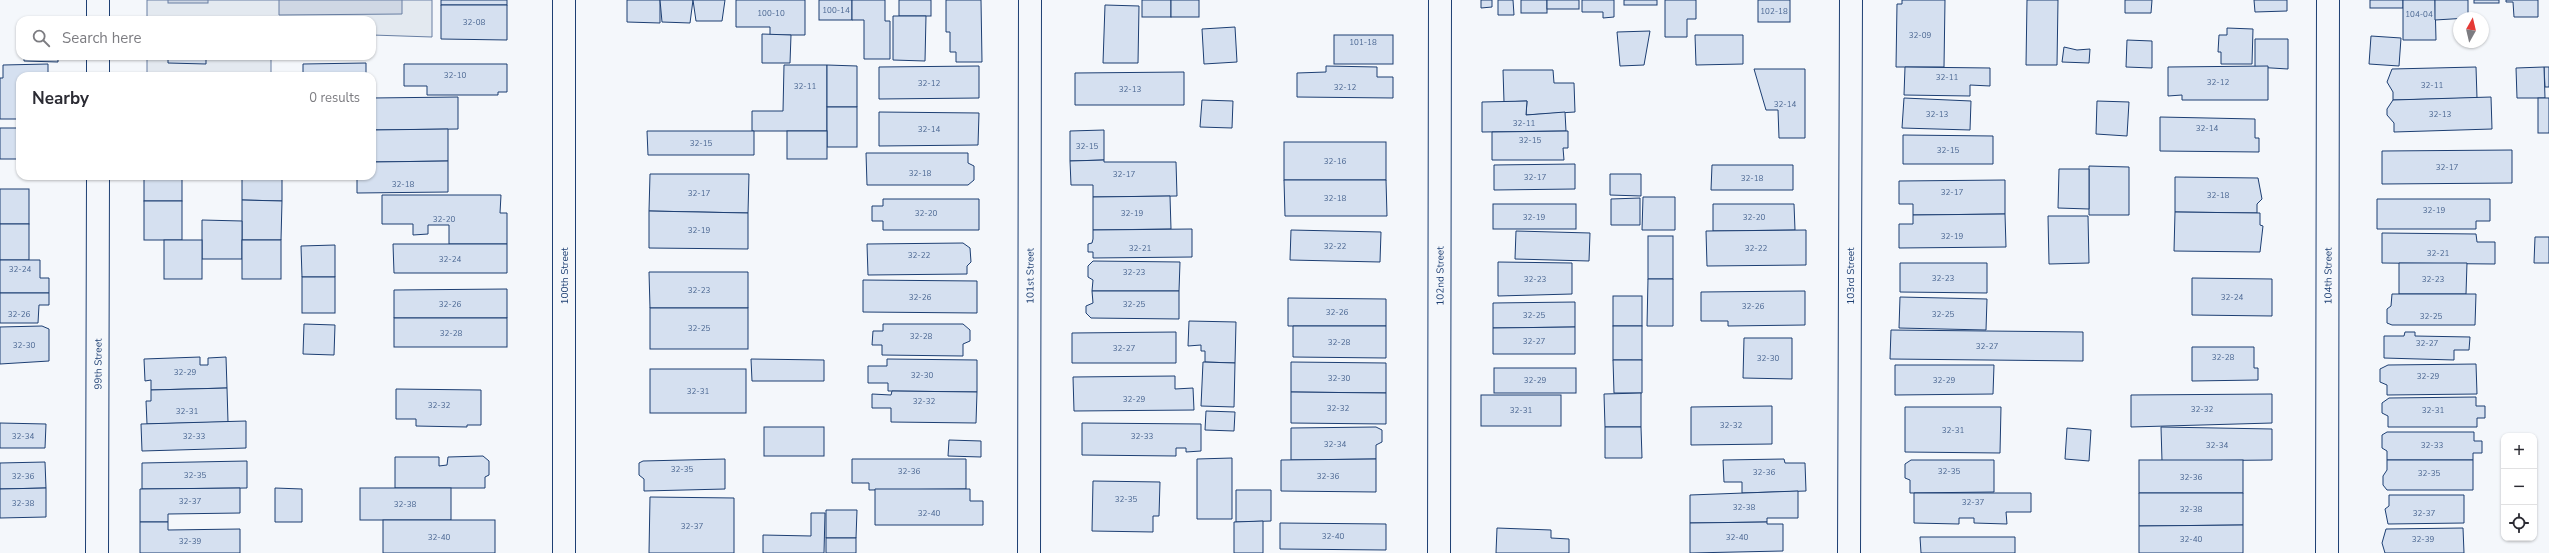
<!DOCTYPE html>
<html lang="en">
<head>
<meta charset="utf-8">
<style>
	body { margin:0; font-family:"Nunito Sans",sans-serif; background:#f2f2f3; color:#2b2b33 }
	.controls { position:absolute; right:12px; bottom:12px; display:grid; overflow:hidden; border-radius:8px; box-shadow:0 1px 3px #0004 }
	.controls button { width:36px; height:36px; display:grid; place-items:center; padding:0; border:0; border-bottom:1px solid #e1e1e2; background:#fff; color:#2b2b33; font:20px sans-serif }
	.compass { position:absolute; left:2453px; top:12px; width:36px; height:36px; border-radius:50%; background:#fff; box-shadow:0 1px 3px #0004; rotate:8deg }
	.list { margin:0; padding:0; list-style:none }
	h2 { display:flex; justify-content:space-between; align-items:center; height:52px; margin:0; padding:0 16px; font-size:17px }
	h2 small { font-size:13px; font-weight:400; color:#7c7c81 }
	.icon { flex:none; width:22px; height:22px; fill:none; stroke:currentColor; stroke-width:2; stroke-linecap:round; stroke-linejoin:round }
	.map { position:relative; flex:none; width:2549px; height:553px; overflow:hidden }
	.search { position:absolute; background:#fff; box-shadow:0 1px 3px #0004; left:16px; top:16px; width:360px; height:44px; display:flex; align-items:center; gap:10px; box-sizing:border-box; padding:0 14px; border-radius:12px; color:#7c7c81; font-size:15px }
	.panel { position:absolute; background:#fff; box-shadow:0 1px 3px #0004; left:16px; top:72px; width:360px; height:108px; border-radius:12px }
	.map>svg:first-child { display:block }
</style>
</head>
<body>
<div class="map">
<svg width="2549" height="553" viewBox="0 0 2549 553">
	<rect width="100%" height="100%" fill="#f4f7fb"/>
	<!-- green -->
	<g fill="#e3e9f0" stroke="#687fa3">
		<polygon points="147,0 432,0 432,37 372,35 372,20 147,20"/>
		<rect x="147" y="56" width="124" height="20"/>
	</g>
	<!-- water -->
	<g fill="#cfd7e4" stroke="#687fa3">
		<rect x="168" y="0" width="40" height="3"/>
		<polygon points="279,0 402,0 402,14 279,15"/>
	</g>
	<!-- building -->
	<g fill="#d5e0f0" stroke="#1d3f73">
		<rect x="441" y="0" width="66" height="5"/>
		<polygon points="627,0 660,0 660,23 627,22"/>
		<polygon points="660,0 693,0 690,23 662,22"/>
		<polygon points="693,0 725,0 722,21 696,21"/>
		<polygon points="736,0 805,0 805,35 770,35 770,27 736,27"/>
		<rect x="819" y="0" width="33" height="20"/>
		<polygon points="852,0 885,0 885,21 890,21 890,59 864,59 864,20 852,20"/>
		<rect x="899" y="0" width="32" height="16"/>
		<polygon points="946,0 981,0 982,62 956,62 956,52 950,52 950,32 946,32"/>
		<rect x="1142" y="0" width="29" height="17"/>
		<rect x="1171" y="0" width="28" height="17"/>
		<polygon points="1481,0 1492,0 1492,7 1481,8"/>
		<polygon points="1498,0 1513,0 1514,15 1498,15"/>
		<rect x="1521" y="0" width="26" height="13"/>
		<rect x="1547" y="0" width="32" height="9"/>
		<polygon points="1582,0 1614,0 1614,17 1603,18 1603,12 1582,12"/>
		<rect x="1624" y="0" width="33" height="5"/>
		<polygon points="1665,0 1696,0 1696,19 1687,19 1687,37 1665,37"/>
		<rect x="1758" y="0" width="32" height="22"/>
		<polygon points="1902,0 1945,0 1944,67 1896,67 1897,4 1902,4"/>
		<polygon points="2027,0 2058,0 2057,65 2026,65"/>
		<polygon points="2125,0 2152,0 2151,13 2125,13"/>
		<polygon points="2254,0 2287,0 2287,11 2255,12"/>
		<rect x="2370" y="0" width="33" height="8"/>
		<polygon points="2403,0 2435,0 2436,40 2403,40"/>
		<polygon points="2435,0 2468,0 2468,18 2435,20"/>
		<rect x="2474" y="0" width="25" height="3"/>
		<polygon points="2506,0 2538,0 2538,17 2514,17 2513,2 2506,2"/>
		<polygon points="441,5 507,5 507,40 441,39"/>
		<polygon points="1105,5 1139,6 1138,63 1103,63"/>
		<polygon points="893,16 926,16 925,61 893,60"/>
		<polygon points="1235,27 1237,62 1204,64 1202,29"/>
		<polygon points="2227,28 2253,29 2252,64 2221,64 2221,52 2218,52 2219,35 2227,35"/>
		<polygon points="1650,31 1644,65 1620,66 1617,32"/>
		<polygon points="762,34 791,35 790,63 762,63"/>
		<rect x="1334" y="35" width="59" height="29"/>
		<polygon points="1695,35 1743,35 1743,64 1696,65"/>
		<polygon points="2371,36 2401,38 2399,66 2369,64"/>
		<polygon points="2255,39 2288,39 2288,69 2255,67"/>
		<polygon points="2127,40 2152,41 2152,68 2126,67"/>
		<polygon points="2064,47 2077,50 2090,49 2089,63 2062,62"/>
		<polygon points="24,56 58,56 58,62 24,61"/>
		<polygon points="168,56 206,56 206,64 168,63"/>
		<polygon points="366,63 366,76 303,76 303,64"/>
		<polygon points="48,64 48,76 20,76 20,119 0,119 0,78 3,78 3,65"/>
		<polygon points="404,64 507,64 507,92 498,92 498,95 427,95 427,86 404,86"/>
		<polygon points="784,65 827,65 827,131 752,131 752,111 783,111"/>
		<polygon points="827,65 857,66 857,107 827,107"/>
		<polygon points="979,66 979,98 879,99 879,67"/>
		<polygon points="1326,66 1377,67 1377,77 1393,77 1393,98 1297,97 1297,73 1326,72"/>
		<polygon points="2268,66 2268,100 2182,100 2182,95 2168,96 2168,67"/>
		<polygon points="1905,67 1990,68 1990,86 1970,85 1970,96 1904,95"/>
		<polygon points="2476,67 2477,98 2393,100 2393,92 2387,82 2392,69"/>
		<polygon points="2544,67 2549,67 2549,87 2545,87"/>
		<polygon points="2544,67 2545,98 2517,98 2516,68"/>
		<polygon points="1754,69 1805,69 1805,138 1779,138 1778,110 1766,110"/>
		<polygon points="1503,70 1553,70 1554,83 1574,83 1575,112 1526,115 1527,101 1504,102"/>
		<polygon points="1184,72 1184,105 1075,105 1075,73"/>
		<polygon points="458,97 458,129 372,130 372,98"/>
		<polygon points="2491,97 2492,129 2394,132 2394,123 2387,115 2387,109 2393,100"/>
		<polygon points="1904,98 1971,101 1970,130 1902,128"/>
		<rect x="2538" y="98" width="11" height="35"/>
		<polygon points="1202,100 1233,101 1232,128 1200,127"/>
		<polygon points="1527,101 1526,115 1565,112 1566,131 1482,132 1482,102"/>
		<polygon points="2097,101 2129,102 2127,136 2096,134"/>
		<rect x="827" y="107" width="30" height="40"/>
		<polygon points="879,112 979,113 978,145 879,146"/>
		<polygon points="2160,117 2255,119 2255,138 2259,138 2259,152 2160,151"/>
		<rect x="0" y="128" width="20" height="31"/>
		<polygon points="448,129 448,161 372,162 372,130"/>
		<polygon points="1104,130 1104,160 1070,161 1070,131"/>
		<polygon points="647,131 754,131 754,155 648,155"/>
		<rect x="787" y="131" width="40" height="28"/>
		<polygon points="1568,131 1568,148 1563,148 1564,160 1492,160 1492,132"/>
		<polygon points="1903,135 1993,136 1993,164 1903,164"/>
		<rect x="1284" y="142" width="102" height="38"/>
		<polygon points="2512,150 2512,183 2382,184 2382,151"/>
		<polygon points="866,153 968,153 968,163 974,166 974,180 968,185 867,185"/>
		<polygon points="1104,160 1104,162 1176,162 1177,196 1093,197 1093,185 1071,185 1070,161"/>
		<polygon points="448,161 448,192 357,193 357,176 372,176 372,162"/>
		<polygon points="1575,164 1575,189 1494,190 1494,165"/>
		<polygon points="1712,165 1793,165 1793,190 1711,190"/>
		<polygon points="2089,166 2129,167 2129,215 2089,215"/>
		<polygon points="2059,169 2089,169 2089,209 2058,208"/>
		<polygon points="650,174 749,174 748,213 649,211"/>
		<polygon points="1610,174 1641,174 1641,196 1610,195"/>
		<rect x="144" y="176" width="38" height="25"/>
		<polygon points="242,176 282,176 282,201 242,200"/>
		<polygon points="2175,177 2258,178 2262,199 2257,204 2257,213 2175,212"/>
		<polygon points="1284,180 1386,180 1387,216 1285,216"/>
		<polygon points="2005,180 2005,214 1913,215 1913,204 1899,204 1899,181"/>
		<rect x="0" y="189" width="29" height="35"/>
		<polygon points="382,195 501,195 500,213 507,213 507,244 449,244 449,225 428,225 428,234 413,235 413,224 382,224"/>
		<polygon points="1170,196 1171,229 1093,230 1093,197"/>
		<polygon points="1643,197 1675,197 1675,230 1642,230"/>
		<polygon points="1640,198 1640,225 1611,225 1611,199"/>
		<polygon points="883,199 979,199 979,230 883,230 883,221 872,221 872,206 883,206"/>
		<polygon points="2377,199 2490,199 2490,221 2476,221 2476,229 2377,229"/>
		<polygon points="242,200 282,201 281,240 242,240"/>
		<rect x="144" y="201" width="38" height="39"/>
		<rect x="1493" y="204" width="83" height="25"/>
		<polygon points="1713,204 1794,204 1795,230 1713,231"/>
		<polygon points="649,211 748,213 748,249 649,248"/>
		<polygon points="2175,212 2260,213 2260,225 2263,226 2260,252 2174,251"/>
		<polygon points="2005,214 2006,247 1899,248 1899,224 1913,224 1913,215"/>
		<polygon points="2048,216 2088,216 2089,263 2049,264"/>
		<polygon points="202,220 242,221 242,259 202,259"/>
		<rect x="0" y="224" width="29" height="36"/>
		<polygon points="1192,229 1192,257 1093,258 1093,252 1088,252 1088,244 1092,243 1093,239 1093,230"/>
		<polygon points="1291,230 1381,232 1380,262 1290,260"/>
		<polygon points="1806,230 1806,265 1707,266 1706,231"/>
		<polygon points="1516,231 1590,233 1589,261 1515,259"/>
		<polygon points="2382,233 2476,234 2477,242 2495,242 2495,264 2382,263"/>
		<rect x="1648" y="236" width="25" height="43"/>
		<polygon points="2535,237 2549,237 2549,263 2534,263"/>
		<rect x="164" y="240" width="38" height="39"/>
		<rect x="242" y="240" width="39" height="39"/>
		<polygon points="963,243 970,248 971,262 967,266 967,274 868,275 867,244"/>
		<polygon points="393,244 507,244 507,273 394,273"/>
		<polygon points="335,245 335,277 302,277 301,246"/>
		<polygon points="0,260 40,260 40,278 49,278 49,293 0,293"/>
		<polygon points="1093,261 1180,262 1179,291 1092,291 1093,280 1088,277 1088,266"/>
		<polygon points="1498,262 1572,263 1572,294 1498,296"/>
		<polygon points="1900,263 1987,263 1987,293 1900,292"/>
		<polygon points="2399,263 2467,263 2466,294 2399,294"/>
		<polygon points="649,272 748,272 748,308 650,308"/>
		<rect x="302" y="277" width="33" height="36"/>
		<polygon points="2192,278 2272,279 2272,316 2192,315"/>
		<polygon points="1648,279 1673,279 1673,326 1647,326"/>
		<polygon points="863,280 977,281 977,313 863,312"/>
		<polygon points="507,289 507,318 394,318 394,290"/>
		<polygon points="1092,291 1179,291 1179,319 1091,318 1086,313 1086,306 1093,303"/>
		<polygon points="1805,291 1805,325 1728,326 1728,321 1701,321 1701,292"/>
		<polygon points="0,293 49,293 49,305 39,305 38,323 0,323"/>
		<polygon points="2392,294 2476,294 2475,325 2392,325 2387,323 2387,309 2391,306"/>
		<rect x="1613" y="296" width="29" height="30"/>
		<polygon points="1900,297 1987,299 1986,330 1899,328"/>
		<polygon points="1288,298 1386,299 1386,326 1288,326"/>
		<polygon points="1575,302 1575,327 1493,328 1493,303"/>
		<rect x="650" y="308" width="98" height="41"/>
		<rect x="394" y="318" width="113" height="29"/>
		<polygon points="1189,321 1236,322 1235,363 1205,362 1205,351 1201,351 1201,345 1188,346"/>
		<polygon points="304,324 335,325 334,355 303,354"/>
		<polygon points="883,324 963,324 970,330 970,341 963,344 963,356 882,355 882,345 872,345 873,331 883,331"/>
		<polygon points="42,326 49,329 49,361 0,364 0,327"/>
		<polygon points="1293,326 1386,326 1386,358 1293,357"/>
		<rect x="1613" y="326" width="29" height="34"/>
		<polygon points="1575,327 1575,354 1493,354 1493,328"/>
		<polygon points="1891,330 2083,332 2083,361 1890,359"/>
		<polygon points="1176,332 1176,363 1072,363 1072,333"/>
		<polygon points="2405,332 2415,332 2415,336 2470,337 2469,350 2454,350 2454,360 2384,358 2384,336 2404,336"/>
		<polygon points="1744,338 1792,338 1792,379 1743,378"/>
		<polygon points="2192,347 2254,347 2254,368 2258,368 2258,380 2192,381"/>
		<polygon points="200,357 200,365 208,365 208,358 226,357 227,388 151,390 151,380 145,381 144,359"/>
		<polygon points="751,359 824,360 824,381 752,381"/>
		<polygon points="887,359 977,360 977,392 892,391 888,391 888,383 868,383 868,366 887,366"/>
		<polygon points="1613,360 1642,360 1642,393 1614,393"/>
		<polygon points="1203,362 1235,363 1234,407 1201,406"/>
		<polygon points="1291,362 1386,363 1386,393 1291,392"/>
		<polygon points="2476,364 2477,394 2387,395 2387,385 2380,382 2380,369 2388,365"/>
		<polygon points="1895,365 1994,365 1993,394 1895,395"/>
		<rect x="1494" y="368" width="82" height="25"/>
		<rect x="650" y="369" width="96" height="44"/>
		<polygon points="1175,376 1175,389 1193,388 1194,410 1074,411 1073,377"/>
		<polygon points="227,388 228,422 147,424 146,401 151,401 151,390"/>
		<polygon points="396,389 481,390 481,425 467,425 467,427 416,426 416,419 396,419"/>
		<polygon points="892,391 977,392 976,423 891,422 891,408 872,408 872,394 891,395"/>
		<polygon points="1291,392 1386,393 1386,424 1291,423"/>
		<polygon points="1641,393 1641,427 1605,427 1604,394"/>
		<polygon points="2272,394 2272,423 2131,427 2131,395"/>
		<rect x="1481" y="395" width="80" height="31"/>
		<polygon points="2476,397 2476,406 2485,406 2485,418 2477,418 2477,427 2388,427 2388,416 2382,413 2382,403 2389,398"/>
		<polygon points="1772,406 1772,444 1691,445 1691,407"/>
		<polygon points="1905,407 2001,407 2000,453 1905,452"/>
		<polygon points="1206,411 1235,412 1234,431 1205,430"/>
		<polygon points="246,421 246,448 142,451 141,424"/>
		<polygon points="0,423 46,424 45,448 0,448"/>
		<polygon points="1082,423 1201,424 1201,451 1186,452 1186,448 1176,448 1176,456 1082,455"/>
		<rect x="764" y="427" width="60" height="29"/>
		<polygon points="1376,427 1382,430 1382,442 1376,445 1376,459 1291,460 1291,428"/>
		<polygon points="1605,427 1641,427 1642,458 1605,458"/>
		<polygon points="2161,427 2272,429 2272,460 2162,461"/>
		<polygon points="2067,428 2091,430 2089,461 2065,459"/>
		<polygon points="2387,432 2474,432 2474,441 2482,441 2482,453 2473,453 2473,460 2387,460 2387,451 2382,448 2382,435"/>
		<polygon points="949,440 981,441 981,457 948,456"/>
		<polygon points="483,456 489,461 489,475 485,477 485,488 395,488 395,457 439,457 439,466 447,465 448,457"/>
		<polygon points="1232,458 1232,519 1197,519 1197,459"/>
		<polygon points="725,459 725,489 644,491 644,479 639,475 639,463 643,461"/>
		<polygon points="852,459 966,459 966,489 869,490 869,483 852,483"/>
		<polygon points="1376,459 1376,492 1281,491 1281,460"/>
		<polygon points="1784,459 1785,463 1805,463 1806,491 1742,493 1742,482 1724,482 1723,460"/>
		<polygon points="1911,460 1994,460 1994,492 1910,493 1910,480 1905,478 1905,464"/>
		<rect x="2139" y="460" width="104" height="33"/>
		<polygon points="2387,460 2473,460 2473,490 2387,490 2383,485 2383,476 2387,470"/>
		<polygon points="247,461 247,488 142,489 142,463"/>
		<polygon points="45,462 46,488 0,489 0,463"/>
		<polygon points="1093,481 1160,482 1159,516 1153,516 1153,532 1092,531"/>
		<polygon points="46,488 46,517 0,518 0,489"/>
		<polygon points="240,488 240,513 168,514 168,522 140,522 140,489"/>
		<polygon points="275,488 302,489 302,522 275,522"/>
		<rect x="360" y="488" width="91" height="32"/>
		<polygon points="875,489 970,489 970,501 983,501 983,525 875,525"/>
		<polygon points="1236,490 1271,490 1271,521 1236,522"/>
		<polygon points="1798,491 1798,518 1767,518 1767,522 1690,523 1690,495"/>
		<polygon points="1914,493 2031,493 2031,512 2006,512 2007,524 1974,523 1974,518 1959,518 1959,524 1914,523"/>
		<polygon points="2139,493 2243,493 2243,525 2139,526"/>
		<polygon points="2389,495 2464,495 2464,523 2388,524 2385,509 2389,506"/>
		<polygon points="650,497 734,498 734,553 649,553"/>
		<polygon points="826,510 857,510 856,538 826,538"/>
		<polygon points="811,513 825,513 824,553 763,553 763,535 811,536"/>
		<rect x="383" y="520" width="112" height="33"/>
		<polygon points="1263,521 1263,553 1234,553 1234,522"/>
		<polygon points="140,522 168,522 168,530 240,529 240,553 140,553"/>
		<polygon points="1767,522 1767,524 1783,524 1783,551 1690,553 1690,523"/>
		<polygon points="1280,523 1386,524 1386,550 1280,549"/>
		<polygon points="2243,525 2243,553 2139,553 2139,526"/>
		<polygon points="1497,528 1551,530 1551,538 1569,539 1569,553 1496,553"/>
		<polygon points="2463,528 2464,553 2385,553 2382,543 2386,529"/>
		<polygon points="1920,537 2015,537 2015,553 1921,553"/>
		<rect x="826" y="538" width="30" height="15"/>
	</g>
	<g fill="none" stroke-linecap="round" stroke-linejoin="round">
		<!-- minor casing -->
		<g stroke="#1d3f73" stroke-width="24">
			<g id="minor">
				<polyline points="98,20 98,0"/>
				<polyline points="98,76 98,56"/>
				<path id="s1" d="M97,553L98,176"/>
				<polyline points="564,553 564,0"/>
				<path id="s2" d="M1029,553L1030,0"/>
				<path id="s3" d="M1439,553L1440,0"/>
				<path id="s4" d="M1849,553L1851,0"/>
				<path id="s5" d="M2327,553L2328,0"/>
			</g>
		</g>
		<!-- minor -->
		<use href="#minor" stroke="#f4f7fb" stroke-width="22"/>
	</g>
	<g text-anchor="middle" stroke-width="3" stroke-linejoin="round" paint-order="stroke">
		<!-- number labels -->
		<g font-size="8" fill="#4b6792">
			<text x="836" y="13">100-14</text>
			<text x="1774" y="14">102-18</text>
			<text x="771" y="16">100-10</text>
			<text x="2419" y="17">104-04</text>
			<text x="474" y="25">32-08</text>
			<text x="1920" y="38">32-09</text>
			<text x="1363" y="45">101-18</text>
			<text x="455" y="78">32-10</text>
			<text x="1947" y="80">32-11</text>
			<text x="2218" y="85">32-12</text>
			<text x="929" y="86">32-12</text>
			<text x="2432" y="88">32-11</text>
			<text x="805" y="89">32-11</text>
			<text x="1345" y="90">32-12</text>
			<text x="1130" y="92">32-13</text>
			<text x="1785" y="107">32-14</text>
			<text x="1937" y="117">32-13</text>
			<text x="2440" y="117">32-13</text>
			<text x="1524" y="126">32-11</text>
			<text x="2207" y="131">32-14</text>
			<text x="929" y="132">32-14</text>
			<text x="1530" y="143">32-15</text>
			<text x="701" y="146">32-15</text>
			<text x="1087" y="149">32-15</text>
			<text x="1948" y="153">32-15</text>
			<text x="1335" y="164">32-16</text>
			<text x="2447" y="170">32-17</text>
			<text x="920" y="176">32-18</text>
			<text x="1124" y="177">32-17</text>
			<text x="1535" y="180">32-17</text>
			<text x="1752" y="181">32-18</text>
			<text x="403" y="187">32-18</text>
			<text x="1952" y="195">32-17</text>
			<text x="699" y="196">32-17</text>
			<text x="2218" y="198">32-18</text>
			<text x="1335" y="201">32-18</text>
			<text x="2434" y="213">32-19</text>
			<text x="926" y="216">32-20</text>
			<text x="1132" y="216">32-19</text>
			<text x="1534" y="220">32-19</text>
			<text x="1754" y="220">32-20</text>
			<text x="444" y="222">32-20</text>
			<text x="699" y="233">32-19</text>
			<text x="1952" y="239">32-19</text>
			<text x="1335" y="249">32-22</text>
			<text x="1140" y="251">32-21</text>
			<text x="1756" y="251">32-22</text>
			<text x="2438" y="256">32-21</text>
			<text x="919" y="258">32-22</text>
			<text x="450" y="262">32-24</text>
			<text x="20" y="272">32-24</text>
			<text x="1134" y="275">32-23</text>
			<text x="1943" y="281">32-23</text>
			<text x="1535" y="282">32-23</text>
			<text x="2433" y="282">32-23</text>
			<text x="699" y="293">32-23</text>
			<text x="920" y="300">32-26</text>
			<text x="2232" y="300">32-24</text>
			<text x="450" y="307">32-26</text>
			<text x="1134" y="307">32-25</text>
			<text x="1753" y="309">32-26</text>
			<text x="1337" y="315">32-26</text>
			<text x="19" y="317">32-26</text>
			<text x="1943" y="317">32-25</text>
			<text x="1534" y="318">32-25</text>
			<text x="2431" y="319">32-25</text>
			<text x="699" y="331">32-25</text>
			<text x="451" y="336">32-28</text>
			<text x="921" y="339">32-28</text>
			<text x="1534" y="344">32-27</text>
			<text x="1339" y="345">32-28</text>
			<text x="2427" y="346">32-27</text>
			<text x="24" y="348">32-30</text>
			<text x="1987" y="349">32-27</text>
			<text x="1124" y="351">32-27</text>
			<text x="2223" y="360">32-28</text>
			<text x="1768" y="361">32-30</text>
			<text x="185" y="375">32-29</text>
			<text x="922" y="378">32-30</text>
			<text x="2428" y="379">32-29</text>
			<text x="1339" y="381">32-30</text>
			<text x="1535" y="383">32-29</text>
			<text x="1944" y="383">32-29</text>
			<text x="698" y="394">32-31</text>
			<text x="1134" y="402">32-29</text>
			<text x="924" y="404">32-32</text>
			<text x="439" y="408">32-32</text>
			<text x="1338" y="411">32-32</text>
			<text x="2202" y="412">32-32</text>
			<text x="1521" y="413">32-31</text>
			<text x="2433" y="413">32-31</text>
			<text x="187" y="414">32-31</text>
			<text x="1731" y="428">32-32</text>
			<text x="1953" y="433">32-31</text>
			<text x="23" y="439">32-34</text>
			<text x="194" y="439">32-33</text>
			<text x="1142" y="439">32-33</text>
			<text x="1335" y="447">32-34</text>
			<text x="2217" y="448">32-34</text>
			<text x="2432" y="448">32-33</text>
			<text x="682" y="472">32-35</text>
			<text x="909" y="474">32-36</text>
			<text x="1949" y="474">32-35</text>
			<text x="1764" y="475">32-36</text>
			<text x="2429" y="476">32-35</text>
			<text x="195" y="478">32-35</text>
			<text x="23" y="479">32-36</text>
			<text x="1328" y="479">32-36</text>
			<text x="2191" y="480">32-36</text>
			<text x="1126" y="502">32-35</text>
			<text x="190" y="504">32-37</text>
			<text x="1973" y="505">32-37</text>
			<text x="23" y="506">32-38</text>
			<text x="405" y="507">32-38</text>
			<text x="1744" y="510">32-38</text>
			<text x="2191" y="512">32-38</text>
			<text x="929" y="516">32-40</text>
			<text x="2424" y="516">32-37</text>
			<text x="692" y="529">32-37</text>
			<text x="1333" y="539">32-40</text>
			<text x="439" y="540">32-40</text>
			<text x="1737" y="540">32-40</text>
			<text x="2191" y="542">32-40</text>
			<text x="2423" y="542">32-39</text>
			<text x="190" y="544">32-39</text>
		</g>
		<!-- street labels -->
		<g font-size="10" fill="#1d3f73" stroke="#f4f7fb">
			<text transform="translate(564 276) rotate(-90)" y="4">100th Street</text>
			<text dy="4" stroke="none"><textPath href="#s2" startOffset="277">101st Street</textPath></text>
			<text dy="4" stroke="none"><textPath href="#s4" startOffset="277">103rd Street</textPath></text>
			<text dy="4" stroke="none"><textPath href="#s5" startOffset="277">104th Street</textPath></text>
			<text dy="4" stroke="none"><textPath href="#s3" startOffset="277">102nd Street</textPath></text>
			<text dy="4" stroke="none"><textPath href="#s1" startOffset="189">99th Street</textPath></text>
		</g>
	</g>
</svg>
<div class="controls">
<button>+</button>
<button>−</button>
<button><svg class="icon" aria-label="locate" viewBox="0 0 24 24"><circle cx="12" cy="12" r="6"/><path d="M12 2v4M12 18v4M2 12h4M18 12h4"/></svg></button>
</div>
<svg class="compass" viewBox="-18 -18 36 36"><path d="M0-13l5 13h-10z" fill="#e53935"/><path d="M0 13l5-13h-10z" fill="#7c7c81"/></svg>
<div class="search"><svg class="icon" aria-label="search" viewBox="0 0 24 24"><circle cx="10" cy="10" r="6"/><path d="M15 15l6 6"/></svg>Search here</div>
<section class="panel">
<h2>Nearby<small>0 results</small></h2>
<ul class="list">
</ul>
</section>
</div>
</body>
</html>
